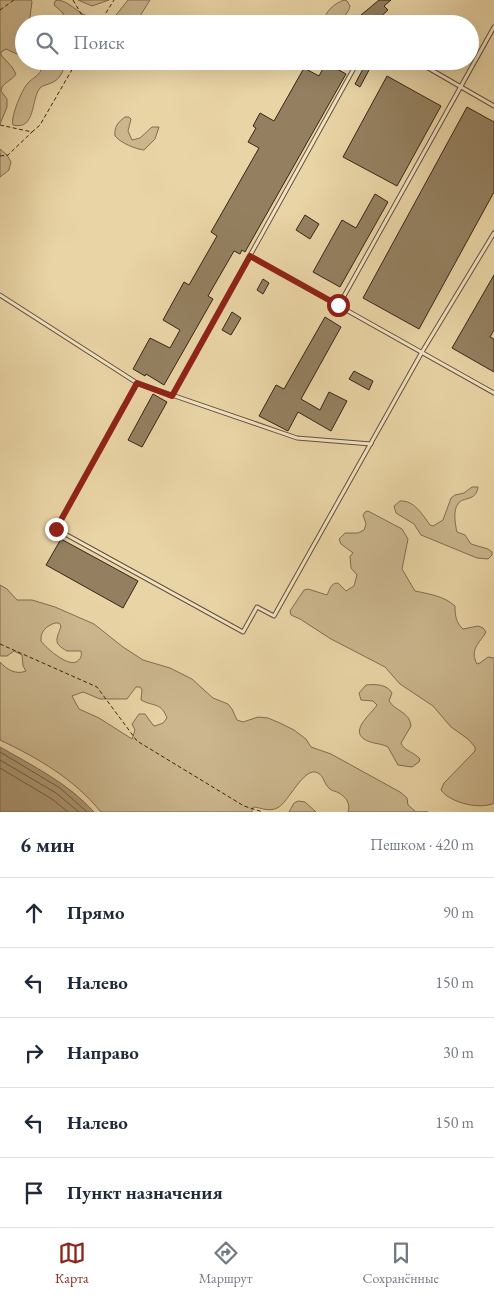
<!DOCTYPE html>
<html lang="ru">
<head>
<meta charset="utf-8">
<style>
	body { margin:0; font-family:"EB Garamond",serif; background:#f6f6f7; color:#1f2937 }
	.stop { position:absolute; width:15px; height:15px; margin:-11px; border:4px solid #8f2418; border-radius:50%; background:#fff }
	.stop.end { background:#8f2418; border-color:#fff; box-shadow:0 1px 5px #0008 }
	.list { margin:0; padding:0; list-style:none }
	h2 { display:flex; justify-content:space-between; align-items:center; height:65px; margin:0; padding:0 20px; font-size:21px }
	h2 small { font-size:16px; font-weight:400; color:#747a83 }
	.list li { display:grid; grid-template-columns:32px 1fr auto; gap:15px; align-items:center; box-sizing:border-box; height:70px; padding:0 20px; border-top:1px solid #e0e1e3 }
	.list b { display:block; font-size:19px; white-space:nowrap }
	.list em { font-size:16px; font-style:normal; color:#747a83 }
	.icon { flex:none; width:28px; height:28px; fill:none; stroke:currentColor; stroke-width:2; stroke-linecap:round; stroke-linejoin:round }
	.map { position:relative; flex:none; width:494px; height:812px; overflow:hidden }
	.search { position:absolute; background:#fff; box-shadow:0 5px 20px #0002; left:15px; right:15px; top:15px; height:55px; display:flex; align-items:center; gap:12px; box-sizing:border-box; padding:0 18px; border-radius:28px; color:#747a83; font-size:19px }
	.sheet { height:415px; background:#fff }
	nav { display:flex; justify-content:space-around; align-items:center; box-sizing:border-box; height:70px; border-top:1px solid #e0e1e3; background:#fff; font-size:14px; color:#747a83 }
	nav a { display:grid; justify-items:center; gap:2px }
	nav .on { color:#8f2418 }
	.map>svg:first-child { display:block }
</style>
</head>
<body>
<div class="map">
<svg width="494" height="812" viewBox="0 0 494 812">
	<rect width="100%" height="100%" fill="#e9d4a5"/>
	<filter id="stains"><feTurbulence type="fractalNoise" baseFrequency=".004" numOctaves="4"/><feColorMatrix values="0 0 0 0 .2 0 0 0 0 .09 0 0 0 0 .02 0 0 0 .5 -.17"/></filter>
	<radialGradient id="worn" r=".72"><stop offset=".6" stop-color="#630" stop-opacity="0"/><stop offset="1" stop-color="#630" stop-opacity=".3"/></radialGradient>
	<!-- green -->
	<g fill="#cbb68d" stroke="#816d51" fill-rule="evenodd">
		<path d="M0,0H31L32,2L29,24H24V50L22,53L17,54L6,49L1,52V55L12,67L16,74C12,81 2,82 1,91L7,99V107L0,124Z"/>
		<path d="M58,0C68,1 77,12 87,16L86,24H45L49,22L58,23L63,19V13L54,5L55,1Z"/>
		<polygon points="78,0 109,0 92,6"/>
		<polygon points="128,0 150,0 135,24 109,24"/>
		<path d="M344,0L347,1L350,6C348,16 335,26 324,22C324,12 335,3 344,0Z"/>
		<path d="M44,61H66C64,70 60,80 51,83C47,85 43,85 40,88C31,98 36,131 13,125C10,118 22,89 28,83C37,74 40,77 44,61Z"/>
		<path d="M125,117H129L131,119L128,131L132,140L140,138L152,127H159L155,139L144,150C135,149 121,143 115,136C114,127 118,122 125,117Z"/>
		<polygon points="0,149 7,155 11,162 9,170 0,177"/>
		<path d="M472,487H478C476,502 463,496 458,504C453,510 455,524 457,532L465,535L471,544L488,549L492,552V555L488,559L477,558L421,535L414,524L396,513L394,506L400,501C414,500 422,514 430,525L433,526L443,520L451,498L455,495L464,493Z"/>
		<path d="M368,511L402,529L408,539L402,569L415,591C429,594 444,596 455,606C455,615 456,623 463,629L478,626L483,628L486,632C480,643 469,649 477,664L480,663L488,657L494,658V803C481,810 450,803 441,790L444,783L475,751V747L468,739L451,727L433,706L400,684L385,667L331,639L300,619L291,615L290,611L304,590L308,589L327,595C330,590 330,583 338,583L346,591L354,586L357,575L351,568L350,556L353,553L341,544L339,539L345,533H358L364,530L366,524L363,515L365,512Z"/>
		<path d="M0,585L7,589L17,600H32L55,607L94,624L123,647L143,660L170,668L192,679L213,698L228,704L232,709L237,720L243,722L258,717L268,718L280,723L294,730L306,739L311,747L331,754L400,792L407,798L408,805L416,812H428H348C351,804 346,797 339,793C336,791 331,791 329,788C324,784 324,776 318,773C304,765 288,804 277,808C269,812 262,808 254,807L252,809V812H101C74,779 38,758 0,740V662C7,670 16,675 26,671L23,666L22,655L14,651L7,656H0ZM55,623H59L61,626C57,639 52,643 67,651H81C82,656 81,659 76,662C67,666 47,649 41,641C40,632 46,626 55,623ZM136,687H140L142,690L141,700C154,707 161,702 167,718L163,723L155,726L153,725L145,714H139L132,724L135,730L132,739L99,718L79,709L72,696L83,692L100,699H127Z"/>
		<path d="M366,685C375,684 387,684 392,693L389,701C395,711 410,712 411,726L401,743C404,751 414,752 420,759L419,762L412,767L398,765L388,747C381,743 371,744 364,739C350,730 372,713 377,705L373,701L361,700L359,693Z"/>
		<polygon points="298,801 305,802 316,812 289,812 294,803"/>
	</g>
	<!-- water -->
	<path fill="#ac9874" stroke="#7d6a4e" d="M0,747C33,766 68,783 94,812H0Z"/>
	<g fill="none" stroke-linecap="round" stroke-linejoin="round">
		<!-- shore -->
		<g stroke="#725e44" stroke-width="1">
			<polyline points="0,752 60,788 87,812"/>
			<polyline points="0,760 56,793 79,812"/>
			<polyline points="0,768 52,799 68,812"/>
		</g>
	</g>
	<!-- building -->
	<g fill="#948060" stroke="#372415">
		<polygon points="379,0 391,0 384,6 388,10 373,24 369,24 361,15"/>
		<polygon points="326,63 346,74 245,252 242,250 240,254 234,251 208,296 213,299 164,385 146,374 145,376 133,369 150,338 170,348 180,330 163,320 184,282 189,285 217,236 211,232 259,148 248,142 256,128 253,126 260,113 274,121 304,68 319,76"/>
		<polygon points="364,67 369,70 360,87 355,84"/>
		<polygon points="387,76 441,106 397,186 343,157"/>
		<polygon points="467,107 494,122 494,192 419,329 363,298"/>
		<polygon points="375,194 388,202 340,287 313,272 342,220 356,228"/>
		<polygon points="305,215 319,224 310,239 296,230"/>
		<polygon points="494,275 494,330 490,337 494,339 494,372 452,348"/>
		<polygon points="263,279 269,283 263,294 257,290"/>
		<polygon points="232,312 241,318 231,335 222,330"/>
		<polygon points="325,317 341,327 301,399 320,410 329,392 347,401 331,431 298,412 288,431 259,416 276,385 284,389"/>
		<polygon points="354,371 373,381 369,390 349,379"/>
		<polygon points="153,394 167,402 142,447 128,440"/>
		<polygon points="61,539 138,581 123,608 46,565"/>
	</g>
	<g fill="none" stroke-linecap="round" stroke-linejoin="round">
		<!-- service casing -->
		<g stroke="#645039" stroke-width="5">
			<g id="service">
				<polyline points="416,61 494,106"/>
				<polyline points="250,256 494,393"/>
				<polyline points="0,295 137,383 297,438 371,444"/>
				<polyline points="339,305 494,27"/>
				<polyline points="137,383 56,529 243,632 257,607 274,616 422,352 494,233"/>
				<polyline points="172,396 358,61"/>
			</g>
		</g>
		<!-- path -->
		<g stroke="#372415" stroke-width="1" stroke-dasharray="4 2.5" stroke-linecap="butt">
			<polyline points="73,0 87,24"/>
			<polyline points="0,10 14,0"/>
			<polyline points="99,24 114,0"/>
			<polyline points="0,125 32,132 40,125 77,61"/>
			<polyline points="0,156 8,155 32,132"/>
			<polyline points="0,644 97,687 137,741 244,806 263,812"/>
		</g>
		<!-- service -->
		<use href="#service" stroke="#f1e3c4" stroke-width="3"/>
	</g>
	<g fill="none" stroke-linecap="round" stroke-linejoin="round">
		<!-- route -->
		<polyline stroke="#8f2418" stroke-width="6" points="56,529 137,383 172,396 250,256 338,305"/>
	</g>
	<rect width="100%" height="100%" filter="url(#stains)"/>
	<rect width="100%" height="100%" fill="url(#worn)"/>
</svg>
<div class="stop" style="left:338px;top:305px"></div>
<div class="stop end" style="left:56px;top:529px"></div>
<div class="search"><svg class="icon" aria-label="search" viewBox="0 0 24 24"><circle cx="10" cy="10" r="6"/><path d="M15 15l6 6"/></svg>Поиск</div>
</div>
<section class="sheet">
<h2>6 мин<small>Пешком · 420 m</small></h2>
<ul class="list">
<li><svg class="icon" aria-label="ahead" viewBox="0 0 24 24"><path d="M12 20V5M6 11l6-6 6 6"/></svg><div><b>Прямо</b></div><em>90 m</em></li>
<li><svg class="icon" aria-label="left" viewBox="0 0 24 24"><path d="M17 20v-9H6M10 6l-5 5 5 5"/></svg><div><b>Налево</b></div><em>150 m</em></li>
<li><svg class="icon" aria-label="right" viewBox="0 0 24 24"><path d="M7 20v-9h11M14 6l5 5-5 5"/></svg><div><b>Направо</b></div><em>30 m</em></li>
<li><svg class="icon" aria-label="left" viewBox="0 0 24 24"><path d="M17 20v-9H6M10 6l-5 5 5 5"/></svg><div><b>Налево</b></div><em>150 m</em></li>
<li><svg class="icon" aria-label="arrive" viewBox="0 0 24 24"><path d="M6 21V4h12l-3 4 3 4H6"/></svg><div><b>Пункт назначения</b></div></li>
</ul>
</section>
<nav>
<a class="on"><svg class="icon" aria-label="map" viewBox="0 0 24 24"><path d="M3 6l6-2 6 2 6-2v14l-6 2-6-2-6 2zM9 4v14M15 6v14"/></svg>Карта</a>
<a><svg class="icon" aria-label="directions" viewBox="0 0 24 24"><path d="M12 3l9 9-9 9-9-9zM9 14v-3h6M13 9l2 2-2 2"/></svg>Маршрут</a>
<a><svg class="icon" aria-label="saved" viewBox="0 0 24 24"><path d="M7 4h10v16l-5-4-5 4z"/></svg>Сохранённые</a>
</nav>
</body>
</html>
